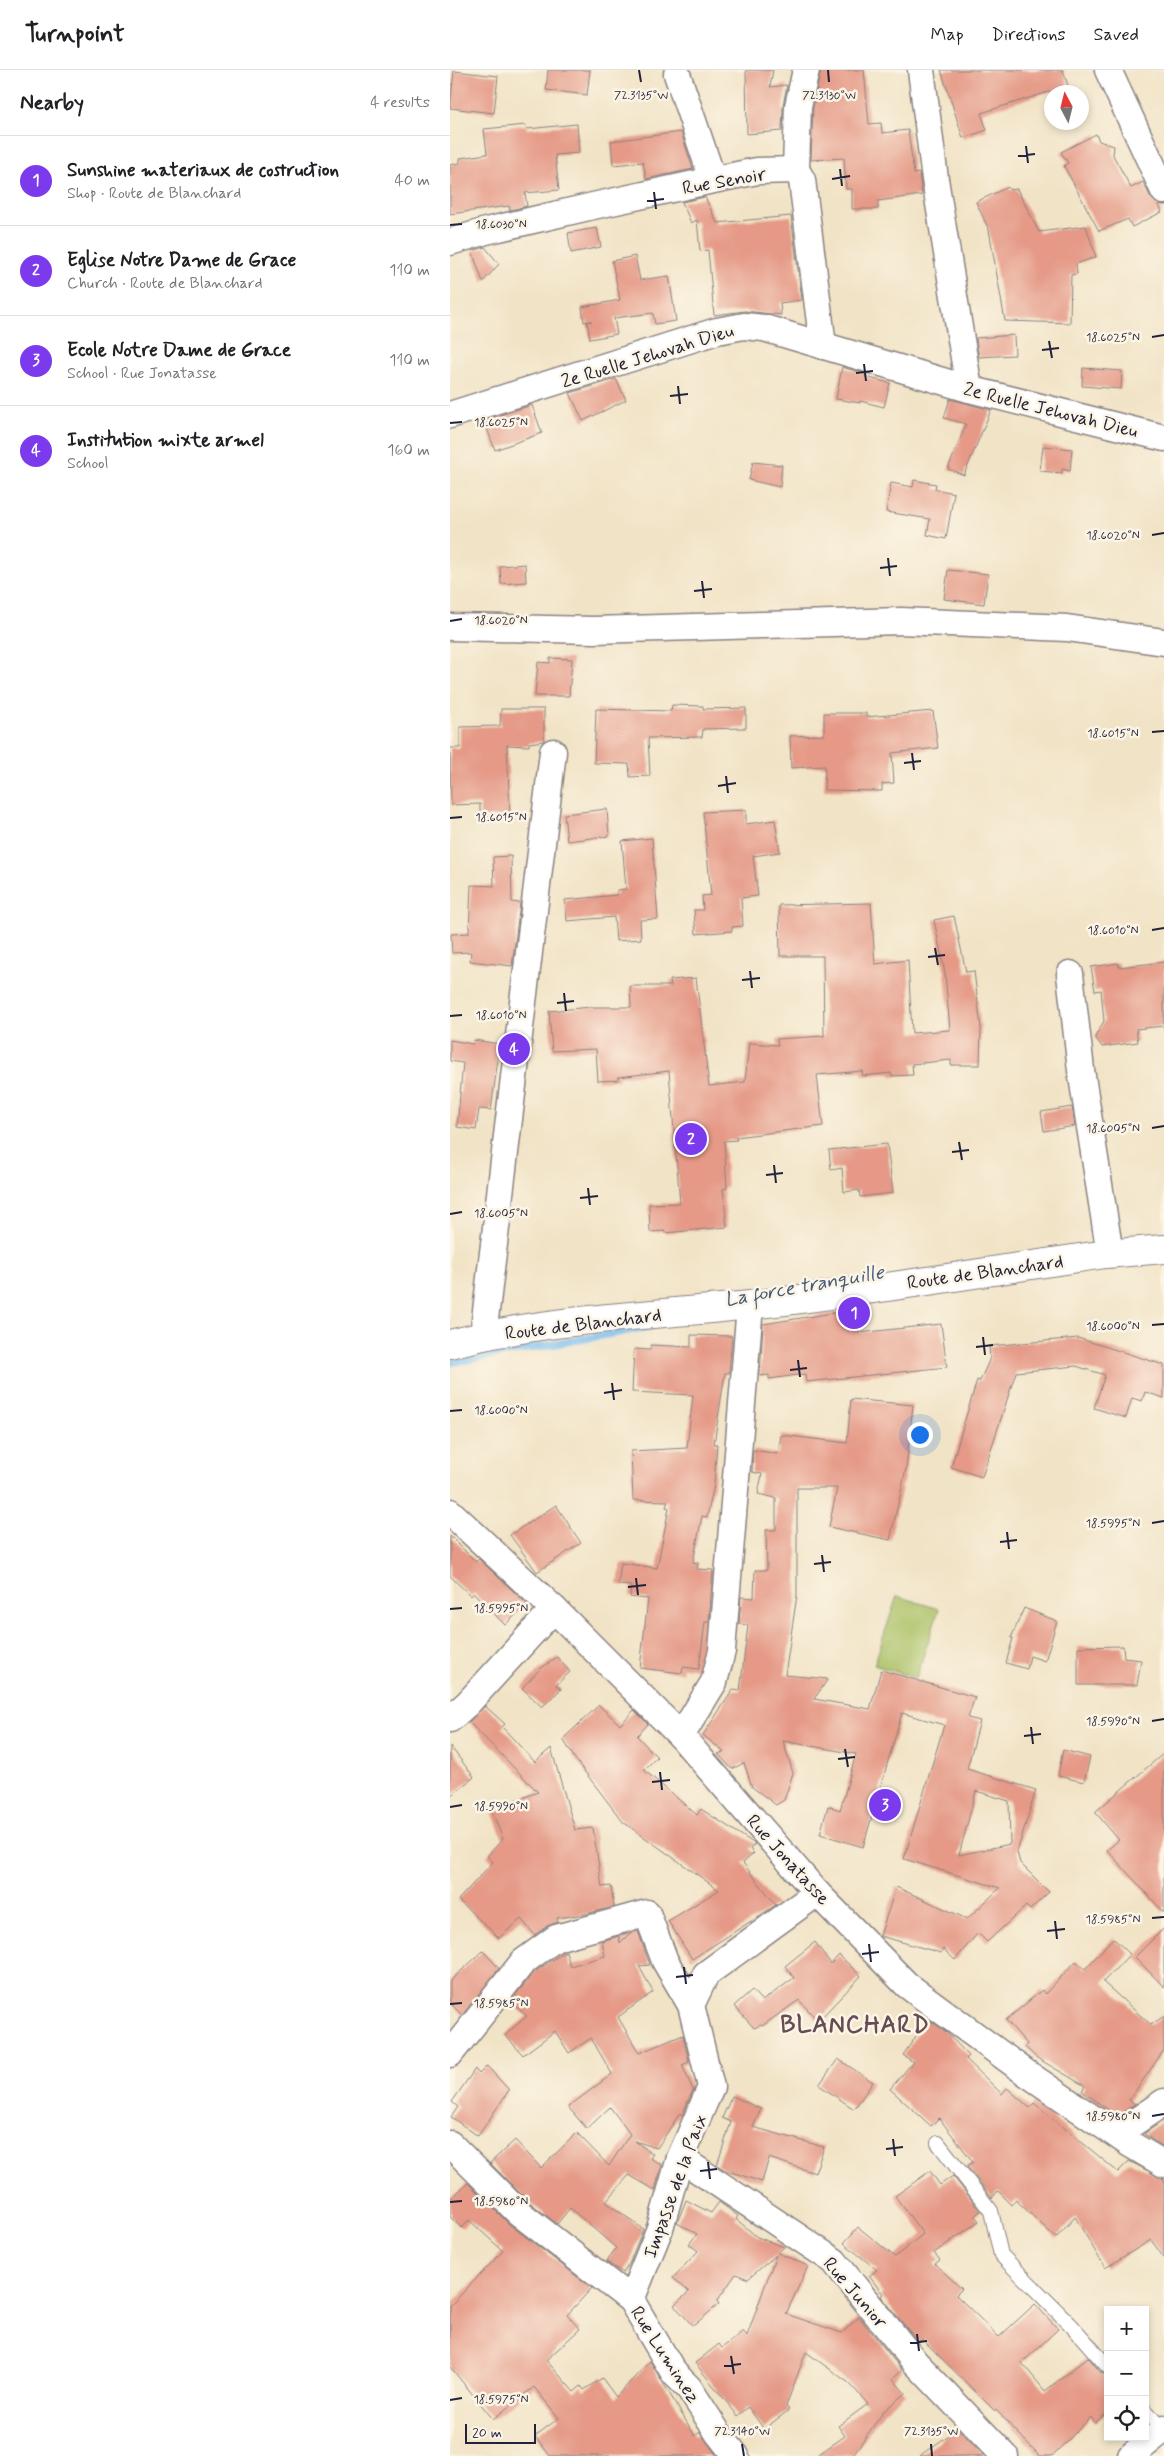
<!DOCTYPE html>
<html lang="en">
<head>
<meta charset="utf-8">
<style>
	body { margin:0; font-family:Mynerve,sans-serif; background:#f2f2f2; color:#202124 }
	.controls { position:absolute; right:15px; bottom:15px; display:grid; overflow:hidden; border-radius:0px; box-shadow:0 2px 8px #0003 }
	.controls button { width:45px; height:45px; display:grid; place-items:center; padding:0; border:0; border-bottom:1px solid #e0e0e0; background:#fff; color:#202124; font:25px sans-serif }
	.compass { position:absolute; left:594px; top:15px; width:45px; height:45px; border-radius:50%; background:#fff; box-shadow:0 2px 8px #0003; rotate:353deg }
	.scale { position:absolute; left:15px; bottom:12px; width:71px; box-sizing:border-box; padding-left:5px; border:2px solid #22223b; border-top:0; font-size:14px; line-height:18px; white-space:nowrap; color:#22223b; -webkit-text-stroke:4px #fcf5e5; paint-order:stroke }
	.you { position:absolute; left:469px; top:1364px; width:18px; height:18px; margin:-12px; border:4px solid #fff; border-radius:50%; background:#1a73e8; box-shadow:0 0 0 8px #1a73e833 }
	.badge { display:grid; place-items:center; width:32px; height:32px; border-radius:50%; background:#7c3aed; color:#fff; font-size:16px; font-weight:700 }
	.pin { position:absolute; translate:-50% -50%; border:2px solid #fff; box-shadow:0 1px 5px #0006 }
	.list { margin:0; padding:0; list-style:none }
	h2 { display:flex; justify-content:space-between; align-items:center; height:65px; margin:0; padding:0 20px; font-size:21px }
	h2 small { font-size:16px; font-weight:400; color:#757577 }
	.list li { display:grid; grid-template-columns:32px 1fr auto; gap:15px; align-items:center; box-sizing:border-box; height:90px; padding:0 20px; border-top:1px solid #e0e0e0 }
	.list b { display:block; font-size:19px; white-space:nowrap }
	.list p { margin:0; font-size:16px; white-space:nowrap; color:#757577 }
	.list em { font-size:16px; font-style:normal; color:#757577 }
	.icon { flex:none; width:28px; height:28px; fill:none; stroke:currentColor; stroke-width:2; stroke-linecap:round; stroke-linejoin:round }
	.map { position:relative; flex:none; width:714px; height:2386px; overflow:hidden }
	header { display:flex; align-items:center; gap:30px; box-sizing:border-box; height:70px; padding:0 25px; background:#fff; border-bottom:1px solid #e0e0e0 }
	header strong { font-size:24px }
	nav { display:flex; gap:28px; margin-inline-start:auto; font-size:18px }
	main { display:flex }
	aside { flex:1; background:#fff }
	.map>svg:first-child { display:block }
</style>
</head>
<body>
<header>
<strong>Turnpoint</strong>
<nav><a>Map</a><a>Directions</a><a>Saved</a></nav>
</header>
<main>
<aside>
<h2>Nearby<small>4 results</small></h2>
<ul class="list">
<li><span class="badge">1</span><div><b>Sunshine materiaux de costruction</b><p>Shop · Route de Blanchard</p></div><em>40 m</em></li>
<li><span class="badge">2</span><div><b>Eglise Notre Dame de Grace</b><p>Church · Route de Blanchard</p></div><em>110 m</em></li>
<li><span class="badge">3</span><div><b>Ecole Notre Dame de Grace</b><p>School · Rue Jonatasse</p></div><em>110 m</em></li>
<li><span class="badge">4</span><div><b>Institution mixte armel</b><p>School</p></div><em>160 m</em></li>
</ul>
</aside>
<div class="map">
<svg width="714" height="2386" viewBox="0 0 714 2386">
	<rect width="100%" height="100%" fill="#fcf5e5"/>
	<filter id="ink" filterUnits="userSpaceOnUse"><feTurbulence type="fractalNoise" baseFrequency=".02" numOctaves="2"/><feDisplacementMap in="SourceGraphic" scale="10" xChannelSelector="R" yChannelSelector="G"/><feConvolveMatrix kernelMatrix="1 2 1 2 8 2 1 2 1" color-interpolation-filters="sRGB"/></filter>
	<filter id="wash" filterUnits="userSpaceOnUse"><feTurbulence type="fractalNoise" baseFrequency=".0096" numOctaves="4" result="noise"/><feDisplacementMap in="SourceGraphic" scale="20" xChannelSelector="R" yChannelSelector="G"/><feGaussianBlur stdDeviation="1.12" result="paint"/><feColorMatrix in="noise" values="0 0 0 0 0 0 0 0 0 0 0 0 0 0 0 0 0 1.4 0 .05"/><feComposite in="paint" operator="in"/></filter>
	<g filter="url(#wash)">
		<rect width="100%" height="100%" fill="#f1e3c6"/>
		<!-- green -->
		<polygon fill="#abc268" stroke="#667252" points="447,1526 489,1539 466,1608 424,1595"/>
		<g fill="none" stroke-linecap="round" stroke-linejoin="round">
			<!-- stream -->
			<polyline stroke="#7cbff2" stroke-width="7" points="0,1293 201,1257"/>
		</g>
		<g id="blocks">
			<!-- building -->
			<g fill="#e59986" fill-rule="evenodd">
				<polygon points="98,0 140,0 137,25 96,20"/>
				<polygon points="296,0 323,0 320,17 337,15 333,35 332,61 297,64"/>
				<polygon points="371,0 414,0 419,54 431,53 432,63 458,60 464,104 469,103 472,125 428,131 428,139 402,139 402,119 396,119 394,88 361,90 363,38"/>
				<polygon points="491,0 613,0 618,16 531,43 537,60 513,68"/>
				<polygon points="4,1 48,6 44,43 0,38"/>
				<polygon points="127,54 129,83 105,85 109,120 75,123 77,136 60,140 59,136 0,144 0,95 10,93 10,88 37,84 34,59 76,55 77,59"/>
				<polygon points="231,62 243,99 196,109 193,92 163,95 161,71"/>
				<polygon points="646,64 649,71 664,76 663,85 681,118 693,112 701,128 709,135 712,142 682,157 678,149 649,161 614,96 618,93 611,82"/>
				<polygon points="558,117 560,120 567,119 589,162 636,156 646,187 626,194 627,204 621,205 620,253 555,251 539,160 526,132"/>
				<polygon points="255,127 267,153 341,146 352,230 330,233 331,245 295,241 264,245 258,180 250,181 247,150 241,153 232,132"/>
				<polygon points="147,158 151,177 121,183 118,163"/>
				<polygon points="35,177 49,194 33,212 22,181"/>
				<polygon points="185,186 190,210 219,206 226,251 205,254 203,243 164,248 167,264 140,269 137,252 142,251 134,252 132,237 170,230 162,191"/>
				<polygon points="564,265 565,285 529,287 526,268"/>
				<polygon points="392,297 416,304 415,307 440,313 434,337 410,331 410,333 386,329"/>
				<polygon points="633,298 672,301 671,319 632,316"/>
				<polygon points="166,309 176,330 133,351 120,323"/>
				<polygon points="500,329 541,340 514,405 498,399 516,354 494,348"/>
				<polygon points="82,335 92,363 45,380 34,350"/>
				<polygon points="593,376 622,379 620,401 612,399 612,403 590,401"/>
				<polygon points="303,392 332,395 330,417 299,410"/>
				<polygon points="464,410 486,414 485,419 504,423 496,469 477,465 480,449 436,442 441,413 463,417"/>
				<polygon points="75,494 76,512 51,514 50,496"/>
				<polygon points="498,500 538,504 534,534 494,529"/>
				<polygon points="100,588 122,589 119,626 85,626 88,592 100,593"/>
				<polygon points="222,635 253,636 253,639 296,638 296,658 253,659 252,667 198,668 200,706 180,707 179,694 144,693 146,639 221,641"/>
				<polygon points="51,639 94,639 94,671 79,673 79,676 57,675 60,746 30,747 30,734 1,735 0,678 10,678 10,657 50,656"/>
				<polygon points="483,641 488,678 442,683 444,713 432,714 432,721 374,720 375,696 341,698 340,666 374,665 374,643 416,643 416,647"/>
				<polygon points="157,739 159,766 117,771 114,744"/>
				<polygon points="296,740 296,754 325,750 330,782 303,786 308,826 291,828 293,856 282,857 282,861 246,864 244,840 253,840 252,826 261,825 253,742"/>
				<polygon points="202,768 208,849 190,850 191,869 166,871 164,847 117,851 115,830 167,825 167,820 176,819 172,771"/>
				<polygon points="61,786 62,832 70,833 62,896 20,891 21,882 2,883 1,864 19,863 21,815 44,816 43,787"/>
				<polygon points="421,833 425,894 458,890 462,963 500,960 495,903 484,850 504,846 516,902 524,901 531,958 530,995 501,995 501,990 462,994 463,1005 441,1006 441,1003 413,1006 412,1001 367,1005 373,1056 286,1067 287,1070 274,1071 277,1118 273,1119 277,1157 215,1163 215,1161 200,1162 199,1134 230,1133 219,1001 168,1007 169,1010 148,1011 146,979 102,981 99,941 141,937 181,937 180,916 221,916 220,910 246,908 259,1016 295,1012 299,973 328,975 327,969 374,966 373,886 330,886 329,835"/>
				<polygon points="714,892 714,956 686,959 688,972 652,977 645,967 654,951 651,920 645,921 641,897 668,893 669,897"/>
				<polygon points="0,970 23,974 24,970 50,974 41,1040 29,1039 26,1060 7,1057 13,993 0,991"/>
				<polygon points="622,1037 625,1056 594,1061 591,1042"/>
				<polygon points="437,1074 443,1123 410,1127 409,1120 394,1122 392,1098 381,1100 379,1080"/>
				<polygon points="396,1241 396,1253 408,1252 409,1263 491,1254 497,1297 356,1312 355,1304 319,1309 319,1305 310,1306 313,1254"/>
				<polygon points="241,1265 282,1266 279,1303 275,1303 264,1374 267,1374 264,1415 257,1447 252,1446 243,1492 248,1493 247,1499 263,1500 259,1552 255,1552 249,1599 233,1597 232,1603 190,1598 198,1529 180,1527 181,1516 168,1515 171,1493 207,1498 219,1438 216,1437 218,1431 183,1430 181,1381 237,1378 243,1325 182,1322 184,1279 200,1280 201,1275 241,1277"/>
				<polygon points="628,1268 714,1295 714,1328 695,1322 692,1331 682,1328 676,1348 644,1338 655,1305 626,1296 566,1302 532,1407 501,1397 527,1310 530,1311 540,1288 539,1276"/>
				<path d="M401,1329L463,1335L456,1399L440,1470L379,1457L387,1418H347V1525L335,1605L378,1609L364,1629L420,1639L431,1600L525,1627L518,1648L530,1651L517,1699L586,1720L567,1782L570,1793L599,1822L580,1840L576,1836L537,1872L528,1863L505,1890L493,1879L491,1883L430,1866L446,1817L517,1849L550,1818L454,1789L494,1655L452,1643L413,1777L370,1764L378,1736L390,1740L406,1684L333,1671L343,1703L334,1730L326,1735L302,1717L294,1693L282,1699L268,1684L274,1682L253,1665L283,1620L290,1621L298,1555L289,1554L291,1527L304,1528L305,1500H317L316,1460H326V1428L308,1424L312,1404L302,1402L303,1380L328,1384L331,1365L397,1373ZM526,1721L559,1731L560,1774L509,1785Z"/>
				<polygon points="106,1435 131,1473 87,1502 60,1465"/>
				<polygon points="0,1466 26,1492 29,1489 77,1534 55,1555 24,1523 21,1526 0,1506"/>
				<polygon points="574,1538 607,1551 595,1591 580,1586 577,1599 556,1593 563,1568 561,1568"/>
				<polygon points="673,1576 674,1588 691,1590 687,1615 628,1615 628,1577"/>
				<polygon points="107,1587 120,1602 106,1615 111,1619 92,1637 72,1618 90,1599"/>
				<polygon points="149,1635 170,1655 184,1640 198,1654 187,1666 207,1687 194,1700 247,1745 251,1739 305,1774 300,1779 304,1783 293,1793 326,1835 242,1889 218,1851 269,1820 173,1752 125,1689 113,1669"/>
				<polygon points="35,1636 55,1654 52,1657 85,1692 101,1678 125,1760 143,1758 152,1817 161,1816 164,1837 135,1844 107,1848 108,1852 97,1856 85,1865 71,1849 49,1868 8,1830 43,1792 37,1786 53,1769 41,1739 88,1722 19,1652"/>
				<polygon points="0,1676 24,1707 0,1726"/>
				<polygon points="613,1680 640,1687 634,1712 608,1706"/>
				<polygon points="714,1683 714,1843 657,1780 669,1770 645,1742"/>
				<polygon points="714,1858 714,1917 685,1887"/>
				<polygon points="188,1861 200,1895 189,1896 203,1922 168,1947 189,1983 233,1965 239,1992 232,1995 243,2020 232,2045 230,2043 207,2078 185,2071 203,2084 200,2088 212,2095 205,2120 179,2105 156,2132 193,2159 179,2194 173,2203 156,2192 166,2178 120,2138 107,2154 78,2131 40,2093 65,2070 91,2098 127,2063 159,2096 180,2064 160,2037 137,2059 118,2037 162,2004 141,1968 119,1983 105,1961 73,1985 55,1965 77,1946 60,1932 83,1903 116,1881 120,1896 155,1886 152,1871 169,1866 170,1873 180,1863"/>
				<polygon points="663,1868 680,1884 653,1912 701,1955 714,1946 714,1980 679,2030 685,2034 667,2046 632,2021 635,2016 587,1988 575,1977 577,1974 556,1950 592,1920 595,1924 626,1891 635,1899"/>
				<polygon points="365,1872 381,1894 389,1885 411,1906 368,1951 349,1930 312,1956 311,1955 304,1958 284,1936 302,1920 312,1931 344,1908 335,1896"/>
				<polygon points="33,1881 49,1898 12,1945 0,1933 0,1911"/>
				<polygon points="478,1949 495,1961 519,1986 516,1989 552,2024 557,2018 580,2038 584,2033 668,2102 679,2091 714,2109 714,2188 701,2170 655,2198 625,2147 606,2168 566,2130 562,2135 548,2121 542,2128 517,2096 523,2092 489,2048 481,2056 440,2019 463,1992 453,1985"/>
				<polygon points="388,1989 423,2012 404,2039 369,2015"/>
				<polygon points="37,1996 59,2020 28,2066 1,2047 8,2037 2,2032 25,1999 29,2004"/>
				<polygon points="282,2026 311,2039 303,2057 374,2077 365,2103 319,2088 312,2112 275,2100 267,2095 281,2052 272,2048"/>
				<polygon points="714,2050 714,2077 694,2064"/>
				<polygon points="480,2101 490,2115 503,2106 530,2141 525,2146 529,2151 484,2183 490,2190 485,2194 512,2219 506,2225 549,2267 585,2234 608,2259 572,2293 595,2321 638,2287 651,2303 658,2306 658,2342 645,2353 641,2347 602,2386 590,2386 546,2340 545,2341 472,2269 468,2272 431,2226 433,2224 419,2206 427,2200 394,2173 408,2157 445,2187 473,2164 445,2126"/>
				<polygon points="18,2113 59,2154 142,2218 117,2245 130,2259 96,2290 124,2322 131,2316 134,2320 152,2308 166,2327 200,2291 245,2366 250,2362 267,2386 100,2386 85,2366 109,2348 84,2317 43,2349 0,2297 0,2236 53,2181 19,2150 12,2158 0,2147 0,2129"/>
				<polygon points="236,2130 261,2143 269,2132 288,2146 286,2149 307,2167 334,2177 328,2183 358,2196 336,2244 392,2263 409,2247 452,2300 443,2309 455,2323 434,2341 402,2386 366,2386 395,2366 388,2356 418,2334 399,2313 356,2282 336,2336 339,2340 314,2359 298,2337 288,2346 245,2293 269,2274 272,2278 293,2261 297,2266 326,2185 298,2209 286,2204 267,2231 269,2234 243,2256 224,2235 239,2222 223,2208 248,2181 239,2174 247,2164 227,2153"/>
				<polygon points="508,2359 534,2386 469,2386"/>
			</g>
		</g>
	</g>
	<g filter="url(#ink)">
		<use href="#blocks" fill-opacity="0" stroke="#8a8280" stroke-width="1"/>
		<g fill="none" stroke-linecap="round" stroke-linejoin="round">
			<!-- service casing -->
			<g stroke="#8a8280" stroke-width="16">
				<g id="service">
					<polyline points="488,2073 541,2141 551,2185 622,2256 658,2297"/>
					<polyline points="695,2340 713,2359"/>
				</g>
			</g>
			<!-- minor casing -->
			<g stroke="#8a8280" stroke-width="29">
				<g id="minor">
					<polyline points="471,0 485,109 519,319"/>
					<polyline points="658,0 714,121"/>
					<polyline points="227,4 263,110"/>
					<polyline points="346,100 348,36 356,0"/>
					<polyline points="0,172 36,161 143,136 263,110 307,101 346,100 352,110 373,276"/>
					<polyline points="0,345 267,261 294,256 314,258 519,319 714,368"/>
					<polyline points="0,557 144,560 451,551 617,558 714,572"/>
					<polyline points="620,904 631,1000 660,1184"/>
					<polyline points="33,1266 103,682"/>
					<polyline points="0,1442 104,1539 231,1666 367,1823 457,1915 575,2002 680,2074 714,2094"/>
					<polyline points="0,1649 18,1633 104,1539"/>
					<polyline points="231,1666 264,1612 272,1581 300,1235"/>
					<polyline points="0,1984 73,1892 106,1868 197,1843 215,1891 241,1935"/>
					<polyline points="667,2064 714,2032"/>
					<polyline points="0,2074 68,2142 181,2230 224,2303 239,2318 268,2363 286,2386"/>
					<polyline points="230,2088 384,2191 465,2292 555,2386"/>
					<polyline points="181,2230 210,2158 230,2088 261,2017 241,1935 256,1904 367,1823"/>
					<polyline points="681,2386 714,2359"/>
				</g>
			</g>
			<!-- tertiary casing -->
			<g stroke="#8a8280" stroke-width="30">
				<path id="tertiary" d="M0,1274C98,1248 200,1246 300,1235C419,1222 537,1201 656,1184L714,1179"/>
			</g>
			<!-- service -->
			<use href="#service" stroke="#fff" stroke-width="14"/>
			<!-- minor -->
			<use href="#minor" stroke="#fff" stroke-width="26"/>
			<!-- tertiary -->
			<use href="#tertiary" stroke="#fff" stroke-width="28"/>
		</g>
	</g>
	<!-- ticks -->
	<path fill="none" stroke="#22223b" stroke-width="2" d="M189,0L191,12M378,0L379,12M576,76L578,93M568,86L585,84M390,99L392,116M382,109L400,106M204,122L206,139M197,131L214,129M0,155L12,154M702,267L714,265M599,271L602,288M592,280L609,278M414,294L416,311M406,303L423,301M228,316L230,334M220,326L238,324M0,353L12,352M702,465L714,463M438,488L440,506M430,498L447,496M252,511L254,528M244,521L262,519M0,551L12,549M702,662L714,661M462,683L464,700M454,693L471,691M276,706L278,723M268,716L286,713M0,748L12,747M702,860L714,858M485,878L488,895M478,887L495,885M300,901L302,918M292,910L310,908M114,923L116,941M107,933L124,931M0,946L12,945M702,1058L714,1056M509,1072L512,1090M502,1082L519,1080M324,1095L326,1113M316,1105L333,1103M138,1118L140,1135M130,1128L148,1126M0,1144L12,1142M702,1255L714,1254M533,1267L535,1285M526,1277L543,1275M348,1290L350,1307M340,1300L357,1298M162,1313L164,1330M154,1323L172,1320M0,1341L12,1340M702,1453L714,1451M557,1462L559,1479M550,1472L567,1470M372,1485L374,1502M364,1494L381,1492M186,1508L188,1525M178,1517L196,1515M0,1539L12,1538M702,1651L714,1649M581,1657L583,1674M574,1666L591,1664M395,1679L398,1697M388,1689L405,1687M210,1702L212,1720M202,1712L220,1710M0,1737L12,1735M702,1848L714,1847M605,1851L607,1869M597,1861L615,1859M419,1874L421,1892M412,1884L429,1882M234,1897L236,1914M226,1907L243,1905M0,1934L12,1933M702,2046L714,2044M443,2069L445,2086M436,2079L453,2077M258,2092L260,2109M250,2101L267,2099M0,2132L12,2131M467,2264L469,2281M460,2273L477,2271M281,2286L284,2304M274,2296L291,2294M0,2330L12,2328M292,2374L294,2386M481,2374L482,2386"/>
	<g text-anchor="middle" stroke-width="5" stroke-linejoin="round" paint-order="stroke">
		<!-- street labels -->
		<g font-size="19" fill="#22223b" stroke="#fcf5e5">
			<text transform="translate(274 110) rotate(-10)" y="7">Rue Senoir</text>
			<text transform="translate(197 285) rotate(-17)" y="7">2e Ruelle Jehovah Dieu</text>
			<text transform="translate(601 339) rotate(14)" y="7">2e Ruelle Jehovah Dieu</text>
			<text transform="translate(535 1201) rotate(-8)" y="7">Route de Blanchard</text>
			<text transform="translate(133 1253) rotate(-7)" y="7">Route de Blanchard</text>
			<text transform="translate(339 1789) rotate(48)" y="7">Rue Jonatasse</text>
			<text transform="translate(224 2116) rotate(-70)" y="7">Impasse de la Paix</text>
			<text transform="translate(406 2222) rotate(49)" y="7">Rue Junior</text>
			<text transform="translate(216 2284) rotate(57)" y="7">Rue Luminez</text>
		</g>
		<!-- water labels -->
		<g font-size="20" font-style="italic" fill="#42597b" stroke="#fcf5e5">
			<text transform="translate(354 1215) rotate(-10)" y="7">La force tranquille</text>
		</g>
		<!-- district labels -->
		<g font-size="24" font-weight="bold" letter-spacing="1" fill="#664c55" stroke="#fcf5e5">
			<text x="405" y="1962">BLANCHARD</text>
		</g>
	</g>
	<g font-size="12" text-anchor="middle" fill="#22223b" stroke="#fcf5e5" stroke-width="5" stroke-linejoin="round" paint-order="stroke">
		<text x="191" y="29">72.3135°W</text>
		<text x="379" y="29">72.3130°W</text>
		<text x="51" y="158">18.6030°N</text>
		<text x="663" y="271">18.6025°N</text>
		<text x="51" y="356">18.6025°N</text>
		<text x="663" y="469">18.6020°N</text>
		<text x="51" y="554">18.6020°N</text>
		<text x="663" y="667">18.6015°N</text>
		<text x="51" y="751">18.6015°N</text>
		<text x="663" y="864">18.6010°N</text>
		<text x="51" y="949">18.6010°N</text>
		<text x="663" y="1062">18.6005°N</text>
		<text x="51" y="1147">18.6005°N</text>
		<text x="663" y="1260">18.6000°N</text>
		<text x="51" y="1344">18.6000°N</text>
		<text x="663" y="1457">18.5995°N</text>
		<text x="51" y="1542">18.5995°N</text>
		<text x="663" y="1655">18.5990°N</text>
		<text x="51" y="1740">18.5990°N</text>
		<text x="663" y="1853">18.5985°N</text>
		<text x="51" y="1937">18.5985°N</text>
		<text x="663" y="2050">18.5980°N</text>
		<text x="51" y="2135">18.5980°N</text>
		<text x="51" y="2333">18.5975°N</text>
		<text x="292" y="2365">72.3140°W</text>
		<text x="481" y="2365">72.3135°W</text>
	</g>
</svg>
<div class="controls">
<button>+</button>
<button>−</button>
<button><svg class="icon" aria-label="locate" viewBox="0 0 24 24"><circle cx="12" cy="12" r="6"/><path d="M12 2v4M12 18v4M2 12h4M18 12h4"/></svg></button>
</div>
<svg class="compass" viewBox="-18 -18 36 36"><path d="M0-13l5 13h-10z" fill="#e53935"/><path d="M0 13l5-13h-10z" fill="#757577"/></svg>
<div class="scale">20 m</div>
<div class="you"></div>
<div class="pin badge" style="left:404px;top:1243px">1</div>
<div class="pin badge" style="left:241px;top:1069px">2</div>
<div class="pin badge" style="left:435px;top:1735px">3</div>
<div class="pin badge" style="left:64px;top:979px">4</div>
</div>
</main>
</body>
</html>
